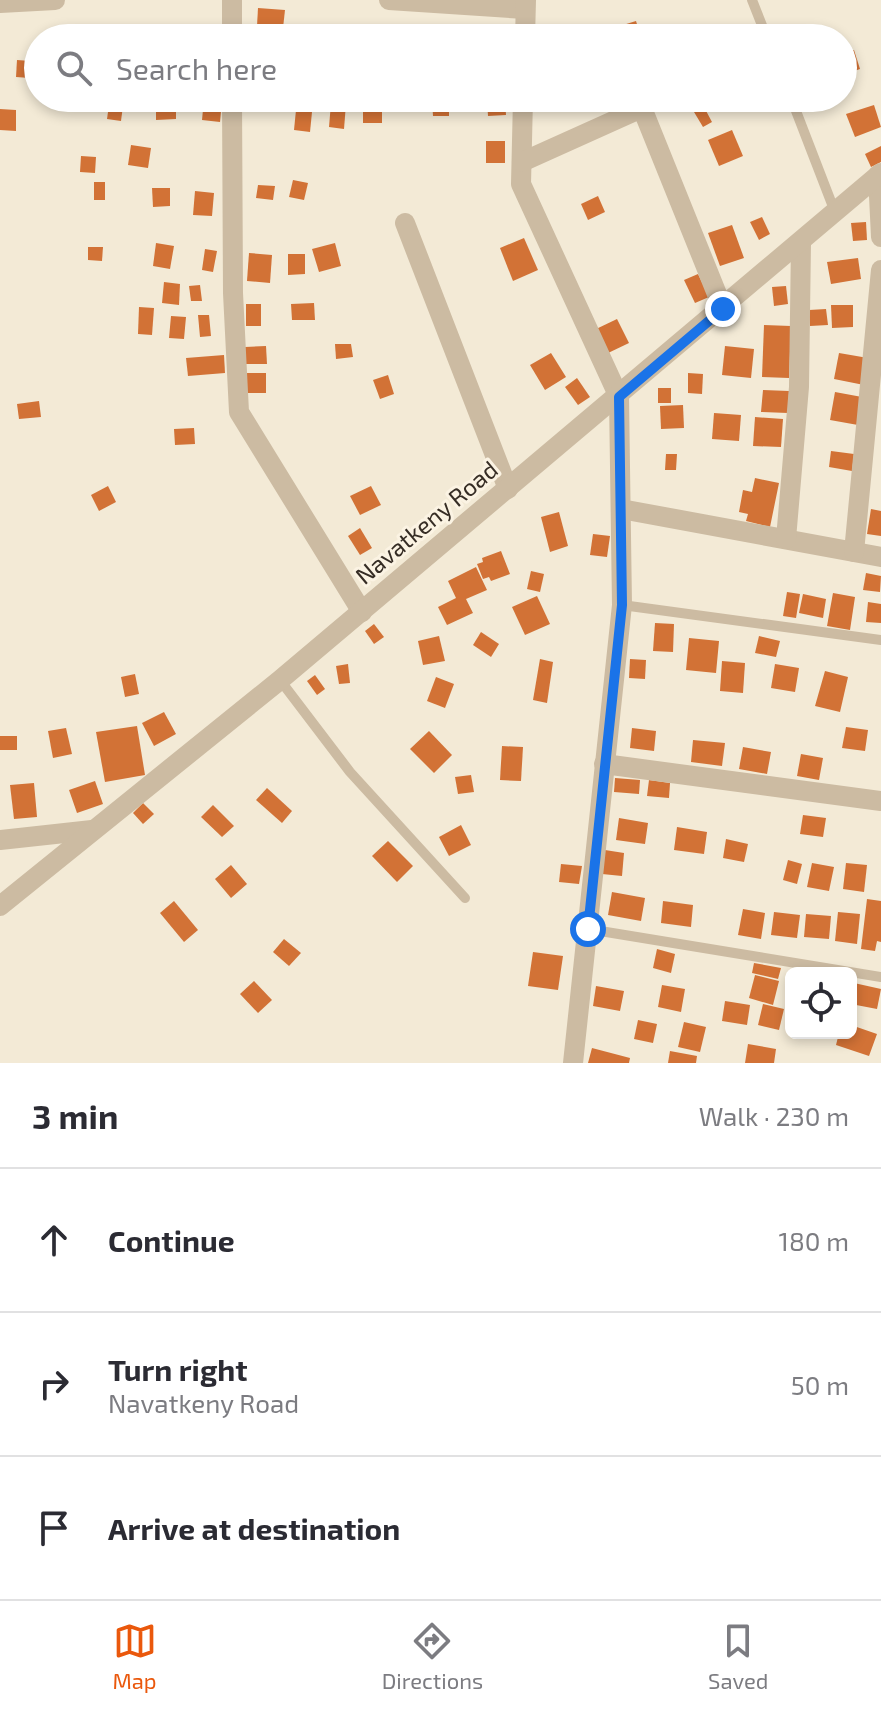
<!DOCTYPE html>
<html lang="en">
<head>
<meta charset="utf-8">
<style>
	body { margin:0; font-family:"Exo 2",sans-serif; background:#f7f7f7; color:#2b2b33 }
	.controls { position:absolute; right:24px; bottom:24px; display:grid; overflow:hidden; border-radius:12px; box-shadow:0 4px 12px #0003 }
	.controls button { width:72px; height:72px; display:grid; place-items:center; padding:0; border:0; border-bottom:2px solid #e1e1e2; background:#fff; color:#2b2b33; font:40px sans-serif }
	.stop { position:absolute; width:24px; height:24px; margin:-18px; border:6px solid #1a73e8; border-radius:50%; background:#fff }
	.stop.end { background:#1a73e8; border-color:#fff; box-shadow:0 2px 8px #0008 }
	.list { margin:0; padding:0; list-style:none }
	h2 { display:flex; justify-content:space-between; align-items:center; height:104px; margin:0; padding:0 32px; font-size:34px }
	h2 small { font-size:26px; font-weight:400; color:#7c7c81 }
	.list li { display:grid; grid-template-columns:52px 1fr auto; gap:24px; align-items:center; box-sizing:border-box; height:144px; padding:0 32px; border-top:2px solid #e1e1e2 }
	.list b { display:block; font-size:30px; white-space:nowrap }
	.list p { margin:0; font-size:26px; white-space:nowrap; color:#7c7c81 }
	.list em { font-size:26px; font-style:normal; color:#7c7c81 }
	.icon { flex:none; width:44px; height:44px; fill:none; stroke:currentColor; stroke-width:2; stroke-linecap:round; stroke-linejoin:round }
	.map { position:relative; flex:none; width:881px; height:1063px; overflow:hidden }
	.search { position:absolute; background:#fff; box-shadow:0 4px 12px #0003; left:24px; right:24px; top:24px; height:88px; display:flex; align-items:center; gap:20px; box-sizing:border-box; padding:0 28px; border-radius:44px; color:#7c7c81; font-size:30px }
	.sheet { height:536px; background:#fff }
	nav { display:flex; justify-content:space-around; align-items:center; box-sizing:border-box; height:112px; border-top:2px solid #e1e1e2; background:#fff; font-size:22px; color:#7c7c81 }
	nav a { display:grid; justify-items:center; gap:4px }
	nav .on { color:#ea580c }
	.map>svg:first-child { display:block }
</style>
</head>
<body>
<div class="map">
<svg width="881" height="1063" viewBox="0 0 881 1063">
	<rect width="100%" height="100%" fill="#f3ead6"/>
	<!-- building -->
	<g fill="#d27236">
		<polygon points="258,8 285,10 283,28 257,26"/>
		<polygon points="636,21 640,34 627,38 623,25"/>
		<polygon points="854,50 860,69 843,75 843,54"/>
		<polygon points="17,60 31,61 30,78 16,77"/>
		<polygon points="110,98 124,98 121,121 107,119"/>
		<polygon points="432,98 449,98 449,116 433,116"/>
		<polygon points="487,98 505,98 506,115 488,116"/>
		<polygon points="204,99 222,101 220,122 202,120"/>
		<rect x="363" y="100" width="19" height="23"/>
		<polygon points="156,103 176,103 176,119 156,120"/>
		<polygon points="331,103 346,104 344,129 329,127"/>
		<polygon points="874,105 881,127 855,137 846,114"/>
		<polygon points="704,107 712,122 703,127 694,112"/>
		<polygon points="0,109 16,110 16,131 0,130"/>
		<polygon points="296,110 312,112 310,132 294,130"/>
		<polygon points="732,130 743,156 719,166 708,140"/>
		<rect x="486" y="141" width="19" height="22"/>
		<polygon points="131,145 151,148 148,168 128,165"/>
		<polygon points="881,146 881,162 871,167 865,154"/>
		<polygon points="81,156 96,157 95,173 80,172"/>
		<polygon points="293,180 308,183 304,200 289,197"/>
		<rect x="94" y="182" width="11" height="18"/>
		<polygon points="258,185 275,186 273,200 256,198"/>
		<polygon points="152,188 170,188 170,206 153,207"/>
		<polygon points="195,191 214,193 212,216 193,215"/>
		<polygon points="598,196 605,212 588,220 581,204"/>
		<polygon points="762,217 770,234 759,240 750,222"/>
		<polygon points="866,222 867,240 853,241 851,223"/>
		<polygon points="732,225 744,258 720,266 708,233"/>
		<polygon points="524,238 538,270 513,281 500,248"/>
		<polygon points="156,243 174,246 170,269 153,266"/>
		<polygon points="335,243 341,266 319,272 312,249"/>
		<polygon points="88,247 103,247 102,261 88,260"/>
		<polygon points="205,249 217,251 213,272 202,270"/>
		<polygon points="249,253 272,255 270,283 247,281"/>
		<polygon points="288,254 305,254 305,274 288,275"/>
		<polygon points="858,258 861,279 831,284 827,262"/>
		<polygon points="698,274 709,297 695,303 684,280"/>
		<polygon points="164,282 180,284 179,305 162,303"/>
		<polygon points="200,285 202,301 191,301 189,286"/>
		<polygon points="786,286 788,304 774,306 772,287"/>
		<polygon points="314,303 315,320 292,320 291,304"/>
		<rect x="246" y="304" width="15" height="22"/>
		<polygon points="831,305 853,305 853,327 832,328"/>
		<polygon points="139,307 154,308 152,335 138,334"/>
		<polygon points="826,309 828,325 810,326 809,310"/>
		<polygon points="198,315 209,315 211,336 200,337"/>
		<polygon points="171,316 186,317 184,339 169,338"/>
		<polygon points="617,319 629,343 606,354 594,330"/>
		<polygon points="764,325 791,326 789,378 762,377"/>
		<polygon points="335,344 351,344 353,357 336,359"/>
		<polygon points="266,346 267,364 245,364 245,347"/>
		<polygon points="725,346 754,349 751,378 722,375"/>
		<polygon points="551,353 566,377 545,390 530,365"/>
		<polygon points="839,353 868,358 864,385 834,379"/>
		<polygon points="224,355 225,373 188,376 186,358"/>
		<rect x="245" y="373" width="21" height="20"/>
		<polygon points="688,373 703,374 702,394 688,393"/>
		<polygon points="388,375 394,394 380,399 373,380"/>
		<polygon points="577,378 590,397 578,405 565,387"/>
		<rect x="658" y="388" width="13" height="15"/>
		<polygon points="763,390 789,391 788,413 761,412"/>
		<polygon points="835,392 862,397 858,425 830,420"/>
		<polygon points="39,401 41,417 19,419 17,404"/>
		<polygon points="683,405 684,428 661,429 660,406"/>
		<polygon points="714,413 741,415 739,441 712,439"/>
		<polygon points="755,417 783,419 781,447 753,446"/>
		<polygon points="194,428 195,444 175,445 174,429"/>
		<polygon points="831,451 854,454 852,471 829,467"/>
		<polygon points="666,454 677,454 676,470 665,470"/>
		<polygon points="755,478 779,483 770,527 746,521 748,514 739,512 743,490 752,492"/>
		<polygon points="108,486 116,502 99,511 91,495"/>
		<polygon points="371,486 381,505 360,515 350,496"/>
		<polygon points="871,509 881,511 881,536 867,534"/>
		<polygon points="559,512 568,546 550,552 541,517"/>
		<polygon points="360,528 372,548 360,555 348,536"/>
		<polygon points="593,534 610,536 607,557 590,555"/>
		<polygon points="501,551 510,574 491,581 489,577 483,579 477,564 483,562 482,558"/>
		<polygon points="476,567 487,590 466,599 473,613 447,625 438,607 456,598 448,581"/>
		<polygon points="531,571 544,574 540,592 527,589"/>
		<polygon points="866,573 881,576 880,592 863,590"/>
		<polygon points="787,592 800,594 796,618 783,616"/>
		<polygon points="833,593 855,597 850,630 827,626"/>
		<polygon points="803,594 826,599 823,618 799,613"/>
		<polygon points="537,596 550,624 525,635 512,607"/>
		<polygon points="868,602 881,604 881,623 866,622"/>
		<polygon points="655,623 674,624 673,652 653,651"/>
		<polygon points="374,624 384,637 374,644 365,631"/>
		<polygon points="481,632 499,644 491,657 473,645"/>
		<polygon points="439,636 445,661 423,665 418,641"/>
		<polygon points="759,636 780,641 776,657 755,653"/>
		<polygon points="689,638 719,641 716,673 686,670"/>
		<polygon points="540,659 553,662 547,703 533,700"/>
		<polygon points="630,659 646,660 645,679 629,678"/>
		<polygon points="722,661 745,663 743,693 720,691"/>
		<polygon points="348,664 350,683 339,684 336,666"/>
		<polygon points="775,664 799,668 795,692 771,688"/>
		<polygon points="825,671 848,677 840,712 815,706"/>
		<polygon points="135,674 139,694 125,697 121,677"/>
		<polygon points="315,675 325,689 317,695 307,681"/>
		<polygon points="436,677 454,684 445,708 427,701"/>
		<polygon points="164,712 176,734 154,746 142,723"/>
		<polygon points="137,726 145,775 105,782 96,732"/>
		<polygon points="846,727 868,730 865,751 842,748"/>
		<polygon points="66,728 72,754 53,758 48,731"/>
		<polygon points="632,728 656,731 654,751 630,748"/>
		<polygon points="429,731 452,755 434,773 410,749"/>
		<rect x="0" y="736" width="17" height="14"/>
		<polygon points="693,740 725,743 722,766 691,762"/>
		<polygon points="502,746 523,747 521,781 500,780"/>
		<polygon points="743,747 771,752 767,774 739,769"/>
		<polygon points="801,754 823,758 819,780 797,776"/>
		<polygon points="471,775 474,792 458,794 455,777"/>
		<polygon points="615,778 640,780 639,794 614,792"/>
		<polygon points="649,780 670,783 669,798 647,796"/>
		<polygon points="95,781 103,804 77,813 69,790"/>
		<polygon points="34,783 37,817 14,819 10,785"/>
		<polygon points="267,788 292,811 282,823 256,800"/>
		<polygon points="143,803 154,814 143,824 133,813"/>
		<polygon points="213,805 234,826 222,837 201,817"/>
		<polygon points="803,815 826,818 823,837 800,834"/>
		<polygon points="619,818 648,823 645,844 616,840"/>
		<polygon points="461,825 471,845 449,856 439,837"/>
		<polygon points="677,827 707,832 704,854 674,850"/>
		<polygon points="726,839 748,844 744,862 723,858"/>
		<polygon points="388,841 413,866 397,882 372,856"/>
		<polygon points="605,850 624,853 622,876 602,874"/>
		<polygon points="788,860 802,864 797,884 783,880"/>
		<polygon points="812,863 834,867 829,891 807,887"/>
		<polygon points="846,863 867,865 864,892 843,889"/>
		<polygon points="561,864 582,866 579,884 559,882"/>
		<polygon points="231,865 247,884 231,898 215,879"/>
		<polygon points="612,892 645,898 641,921 608,915"/>
		<polygon points="867,899 881,901 881,942 877,941 875,951 861,949"/>
		<polygon points="174,901 198,930 184,942 160,913"/>
		<polygon points="663,901 693,905 691,927 661,923"/>
		<polygon points="743,909 765,913 761,939 738,935"/>
		<polygon points="774,912 800,915 797,938 771,935"/>
		<polygon points="838,912 860,914 857,944 835,941"/>
		<polygon points="806,914 831,916 829,939 804,937"/>
		<polygon points="284,939 301,953 289,966 273,952"/>
		<polygon points="657,949 675,954 671,973 653,968"/>
		<polygon points="533,952 563,956 558,990 528,986"/>
		<polygon points="754,963 781,968 778,979 752,973"/>
		<polygon points="755,975 779,981 773,1005 749,998"/>
		<polygon points="254,981 272,1000 258,1013 240,994"/>
		<polygon points="854,983 881,989 877,1009 851,1004"/>
		<polygon points="662,985 685,989 681,1012 658,1007"/>
		<polygon points="596,986 624,991 620,1011 593,1006"/>
		<polygon points="725,1001 750,1005 747,1025 722,1021"/>
		<polygon points="763,1004 784,1009 779,1030 758,1025"/>
		<polygon points="638,1020 657,1024 653,1043 634,1039"/>
		<polygon points="684,1022 706,1027 700,1052 678,1047"/>
		<polygon points="851,1025 877,1034 869,1056 836,1045 839,1033 851,1033"/>
		<polygon points="748,1044 776,1049 774,1063 745,1063"/>
		<polygon points="592,1048 630,1058 629,1063 588,1063"/>
		<polygon points="670,1051 697,1056 696,1063 668,1063"/>
	</g>
	<g fill="none" stroke-linecap="round" stroke-linejoin="round">
		<!-- lane -->
		<g stroke="#ccbba2" stroke-width="10">
			<polyline points="752,0 767,38"/>
			<polyline points="791,98 835,212"/>
			<polyline points="622,605 881,640"/>
			<polyline points="280,680 350,772 465,898"/>
			<polyline points="588,929 881,977"/>
		</g>
		<!-- street -->
		<g stroke="#ccbba2" stroke-width="20">
			<polyline points="389,0 525,9"/>
			<polyline points="0,3 55,0"/>
			<polyline points="232,38 232,0"/>
			<polyline points="525,38 526,0"/>
			<polyline points="232,98 233,293 239,412 362,612"/>
			<polyline points="523,98 521,184 619,397 622,605 573,1063"/>
			<polyline points="522,162 642,108 723,309"/>
			<polyline points="878,175 881,237"/>
			<polyline points="405,223 508,489"/>
			<polyline points="621,509 881,557"/>
			<polyline points="786,539 799,387 801,242"/>
			<polyline points="854,552 881,270"/>
			<polyline points="604,764 881,801"/>
			<polyline points="0,840 92,830"/>
			<polyline points="0,906 280,680 881,173"/>
		</g>
	</g>
	<g fill="none" stroke-linecap="round" stroke-linejoin="round">
		<!-- route -->
		<polyline stroke="#1a73e8" stroke-width="10" points="588,929 622,605 619,397 723,309"/>
	</g>
	<g text-anchor="middle" stroke-width="6" stroke-linejoin="round" paint-order="stroke">
		<!-- street labels -->
		<g font-size="24" fill="#362d25" stroke="#fbf3e3">
			<text transform="translate(427 523) rotate(-40)" y="8">Navatkeny Road</text>
		</g>
	</g>
</svg>
<div class="controls">
<button><svg class="icon" aria-label="locate" viewBox="0 0 24 24"><circle cx="12" cy="12" r="6"/><path d="M12 2v4M12 18v4M2 12h4M18 12h4"/></svg></button>
</div>
<div class="stop" style="left:588px;top:929px"></div>
<div class="stop end" style="left:723px;top:309px"></div>
<div class="search"><svg class="icon" aria-label="search" viewBox="0 0 24 24"><circle cx="10" cy="10" r="6"/><path d="M15 15l6 6"/></svg>Search here</div>
</div>
<section class="sheet">
<h2>3 min<small>Walk · 230 m</small></h2>
<ul class="list">
<li><svg class="icon" aria-label="ahead" viewBox="0 0 24 24"><path d="M12 20V5M6 11l6-6 6 6"/></svg><div><b>Continue</b></div><em>180 m</em></li>
<li><svg class="icon" aria-label="right" viewBox="0 0 24 24"><path d="M7 20v-9h11M14 6l5 5-5 5"/></svg><div><b>Turn right</b><p>Navatkeny Road</p></div><em>50 m</em></li>
<li><svg class="icon" aria-label="arrive" viewBox="0 0 24 24"><path d="M6 21V4h12l-3 4 3 4H6"/></svg><div><b>Arrive at destination</b></div></li>
</ul>
</section>
<nav>
<a class="on"><svg class="icon" aria-label="map" viewBox="0 0 24 24"><path d="M3 6l6-2 6 2 6-2v14l-6 2-6-2-6 2zM9 4v14M15 6v14"/></svg>Map</a>
<a><svg class="icon" aria-label="directions" viewBox="0 0 24 24"><path d="M12 3l9 9-9 9-9-9zM9 14v-3h6M13 9l2 2-2 2"/></svg>Directions</a>
<a><svg class="icon" aria-label="saved" viewBox="0 0 24 24"><path d="M7 4h10v16l-5-4-5 4z"/></svg>Saved</a>
</nav>
</body>
</html>
